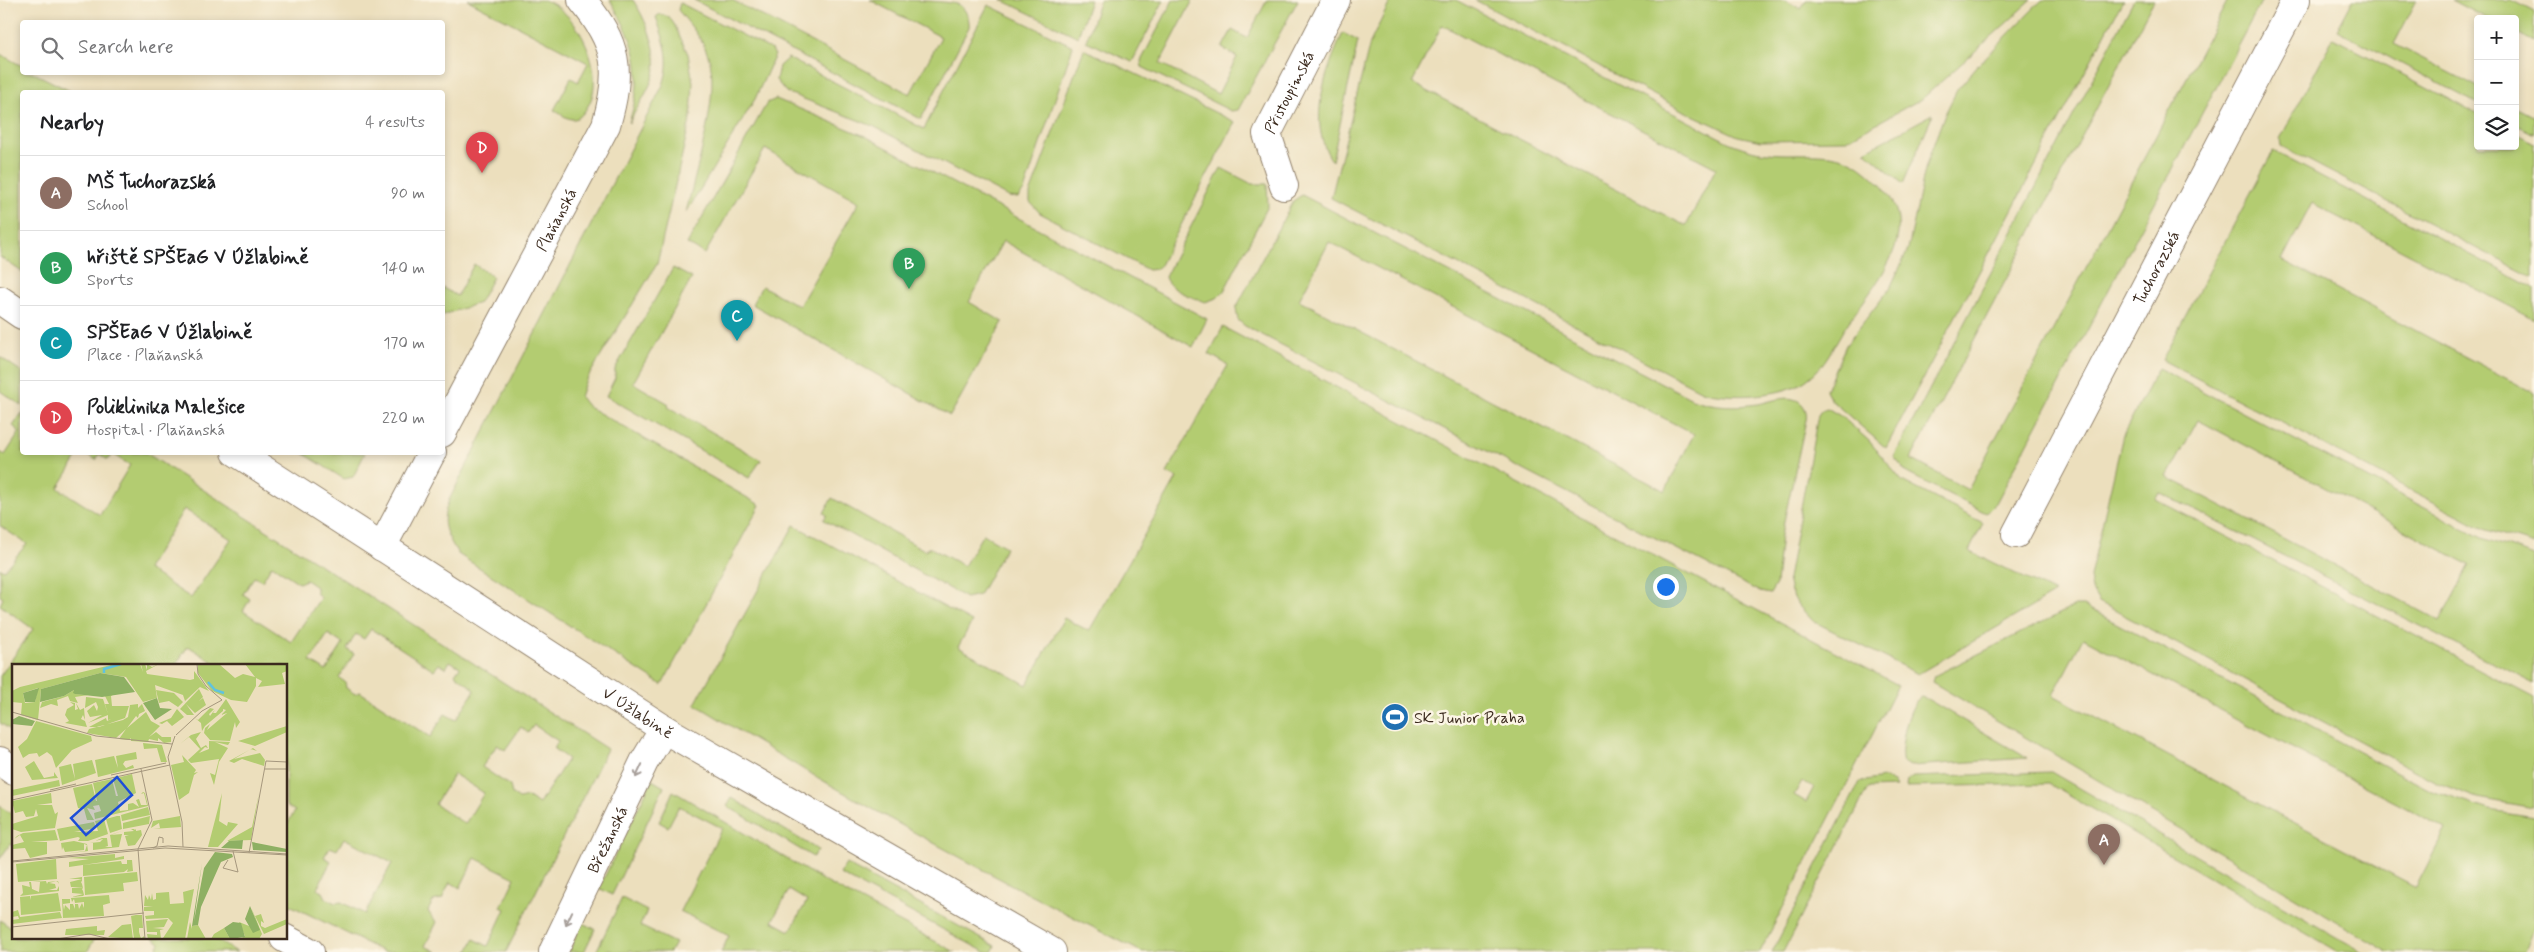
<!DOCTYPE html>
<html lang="en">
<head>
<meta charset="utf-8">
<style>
	body { margin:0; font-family:Mynerve,sans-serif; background:#f6f6f6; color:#202124 }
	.controls { position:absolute; right:15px; top:15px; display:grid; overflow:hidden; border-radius:5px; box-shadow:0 2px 8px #0003 }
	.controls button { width:45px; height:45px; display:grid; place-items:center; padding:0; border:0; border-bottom:1px solid #e0e0e0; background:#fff; color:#202124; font:25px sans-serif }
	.you { position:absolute; left:1665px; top:586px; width:18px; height:18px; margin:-12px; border:4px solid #fff; border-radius:50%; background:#1a73e8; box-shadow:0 0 0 8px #1a73e833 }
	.badge { display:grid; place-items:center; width:32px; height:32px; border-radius:50%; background:#1a73e8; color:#fff; font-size:16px; font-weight:700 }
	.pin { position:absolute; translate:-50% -41px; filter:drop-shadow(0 1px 2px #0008) }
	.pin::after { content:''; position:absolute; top:26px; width:18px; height:15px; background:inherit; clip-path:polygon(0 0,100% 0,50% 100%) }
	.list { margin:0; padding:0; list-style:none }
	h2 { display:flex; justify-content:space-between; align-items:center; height:65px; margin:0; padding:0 20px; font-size:21px }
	h2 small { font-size:16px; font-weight:400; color:#757577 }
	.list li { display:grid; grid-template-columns:32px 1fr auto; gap:15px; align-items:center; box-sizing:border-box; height:75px; padding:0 20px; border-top:1px solid #e0e0e0 }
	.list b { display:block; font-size:19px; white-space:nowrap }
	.list p { margin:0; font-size:16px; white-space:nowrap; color:#757577 }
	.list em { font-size:16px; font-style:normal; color:#757577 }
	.icon { flex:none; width:28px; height:28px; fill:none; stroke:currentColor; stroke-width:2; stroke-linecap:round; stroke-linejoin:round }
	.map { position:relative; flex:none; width:2534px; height:952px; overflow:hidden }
	.search { position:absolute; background:#fff; box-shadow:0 2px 8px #0003; left:20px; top:20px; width:425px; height:55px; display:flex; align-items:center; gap:12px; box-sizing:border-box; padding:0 18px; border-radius:5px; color:#757577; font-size:19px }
	.panel { position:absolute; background:#fff; box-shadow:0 2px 8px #0003; left:20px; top:90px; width:425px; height:365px; border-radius:5px }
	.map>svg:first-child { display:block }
</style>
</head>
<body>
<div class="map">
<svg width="2534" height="952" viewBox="0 0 2534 952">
	<rect width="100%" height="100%" fill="#fcf5e5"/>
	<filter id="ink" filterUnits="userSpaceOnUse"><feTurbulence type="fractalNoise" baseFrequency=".02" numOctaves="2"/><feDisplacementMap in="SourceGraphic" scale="10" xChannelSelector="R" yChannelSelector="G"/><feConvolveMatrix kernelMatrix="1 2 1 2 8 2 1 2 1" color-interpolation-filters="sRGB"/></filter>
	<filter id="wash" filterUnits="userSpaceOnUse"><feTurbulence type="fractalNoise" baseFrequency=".0096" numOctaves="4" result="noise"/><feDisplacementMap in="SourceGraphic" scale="20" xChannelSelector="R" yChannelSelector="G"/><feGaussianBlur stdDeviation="1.12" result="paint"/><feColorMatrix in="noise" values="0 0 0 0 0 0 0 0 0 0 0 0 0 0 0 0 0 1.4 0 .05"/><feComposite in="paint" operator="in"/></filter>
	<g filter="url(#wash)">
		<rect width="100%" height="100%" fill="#ecdfbd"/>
		<!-- green -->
		<g fill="#b3cc71" stroke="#777b48" fill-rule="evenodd">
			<path d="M468,0C483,0 533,0 544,0C580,12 609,77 586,109C583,114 578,120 571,119C566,118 559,113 554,110L571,78L578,82L588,63Z"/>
			<path d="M610,0H633C645,18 660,51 654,74C649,91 637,107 629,123C645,70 638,47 610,0Z"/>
			<path d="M694,0H732L910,94L941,37L870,0C891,0 940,0 957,4C965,7 970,18 969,27L921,119Z"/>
			<polygon points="1002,0 1090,0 1078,37"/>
			<polygon points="1100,0 1164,0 1132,62 1086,41"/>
			<polygon points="1173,0 1193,0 1160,63 1218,94 1237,57 1222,48 1232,30 1247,38 1267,0 1298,0 1238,110 1231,111 1142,67 1141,61"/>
			<path d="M1391,0H1456L1728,142C1741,147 1754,152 1768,153C1803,157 1837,146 1866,171C1931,223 1884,272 1848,323C1834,343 1826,367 1805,381C1782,397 1728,399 1702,391L1331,198L1370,43ZM1442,25L1716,168L1686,226L1412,83Z"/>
			<polygon points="1475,0 1785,0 1801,9 1806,0 2032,0 1923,98 1846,140 1761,141 1738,136 1682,110"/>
			<polygon points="2042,0 2123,0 1886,448 1832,401 1826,390 1846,345 1890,288 1908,250 1926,165 1944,116 1957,90 1977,66"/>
			<polygon points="2134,0 2154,0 1911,459 1968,490 2228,0 2262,0 1996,503 1986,513 1907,473 1894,457"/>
			<polygon points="2353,0 2417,0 2394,44 2478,87 2478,104 2337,30"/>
			<polygon points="2452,0 2511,0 2534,12 2534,43 2515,33 2515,19 2488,19"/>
			<path d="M680,3L772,50L775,55L755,99L686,213C695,173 719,100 710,62C705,41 691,26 678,10Z"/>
			<polygon points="988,5 1073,46 1024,191 1018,198 1008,197 873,126 786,92 776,80 779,66 788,58 924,129"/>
			<path d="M660,14L669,17L674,24L688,54L693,82L691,116L657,264L585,382L580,397L587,406L760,505L662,685L458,554C445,532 439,523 450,498L663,85C672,59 665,43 656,17Z"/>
			<path d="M1343,33L1358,41L1332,161C1306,122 1326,71 1343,33Z"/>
			<polygon points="2333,38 2478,114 2478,146 2515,146 2515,133 2534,143 2534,278 2281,146 2280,139"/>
			<polygon points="1084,49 1235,122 1160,265 1157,269 1148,270 1040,213 1030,202 1030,194"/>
			<polygon points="0,54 22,66 22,72 34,73 72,92 22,92 22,272 0,257"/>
			<polygon points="776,99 865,136 1207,319 1193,347 1003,241 969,302 1003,322 950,416 752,304 762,286 799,306 859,202 765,149 705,254 687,244 767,103"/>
			<polygon points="2515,107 2534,117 2534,134 2515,124"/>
			<polygon points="1933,114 1903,184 1865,151"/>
			<polygon points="2273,151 2534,288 2534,319 2312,203 2282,260 2534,393 2534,545 2487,530 2162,360"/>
			<path d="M1221,168L1252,184H1267L1268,206L1224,291L1217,298L1205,302C1193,297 1169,291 1165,277Z"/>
			<path d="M1302,195L1692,399C1714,407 1736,407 1758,404C1769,402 1783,396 1793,399C1803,401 1808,411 1806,420L1781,535L1776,584L1770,594L1760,592L1245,326L1238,320L1236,308L1293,201ZM1329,242L1694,434L1665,491L1299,300Z"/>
			<polygon points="474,264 493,277 479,303 443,315 443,288 457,296"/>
			<polygon points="673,268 692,278 633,383 669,404 668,407 761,460 749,478 606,396 615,378 615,369"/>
			<path d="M1223,327L1898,685L1760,952H1142C990,876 840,794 695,704L794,525L972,622L958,647L1027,685L1064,618L1089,631L1177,478L1167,473L1228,365L1209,354ZM1802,781L1814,787L1806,802L1794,795Z"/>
			<polygon points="0,357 22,372 22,406 0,391"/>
			<path d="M2158,368L2482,538L2534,556V684L2159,492L2155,499L2534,698V808L2478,798L2438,783L2099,602L2092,590L2090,577L2123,435ZM2198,420L2470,565L2440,621L2167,477Z"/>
			<polygon points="1827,408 1842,417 1869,441 1902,481 1983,523 1969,551 2055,593 1918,674 1813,621 1798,605 1791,592 1788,579 1818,415 1822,410"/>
			<path d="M22,413V452L80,453L58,488L100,515L130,465L112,454L108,460L99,454L96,460L85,453H146L607,749L506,952H468L474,939L488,946L505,909L501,907L515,878L475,858L460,888L450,882L442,899L433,901L428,911L433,919L437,922L425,946L437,952H384L286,903V826L295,811L286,806V666H219L188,646L175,666H14V732L0,723V676L33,629L0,605L3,598L0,596V568L4,570L27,544L0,526V452L5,455L20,432L13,426ZM184,509L231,539L191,598L147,569ZM272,565L299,583L306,580L316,587V593L321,597L291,642L243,611L250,599L243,594L254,577L262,581ZM371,629L434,670L439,664L446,668L450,661L460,667L455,674L475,690L456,720L445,714L430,737L360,692L355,694L346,688L345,682L339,678L354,654L347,649L356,634L364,639ZM328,634L343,644L326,671L310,661ZM534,725L558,741L554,749L568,759L539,804L528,797L519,799L512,794L510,786L482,767L497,745L505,750L521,727L528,733ZM454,774L484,793L465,824L435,804ZM344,838L392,863L365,914L341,902L335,903L326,898L323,892L317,889L331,861L324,857L330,847L337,850Z"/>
			<polygon points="303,453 365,453 353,477 344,479"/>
			<polygon points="832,498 926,551 929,547 964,566 983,534 1006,547 979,595 966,598 824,520 827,515 824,513"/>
			<path d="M2075,606H2084L2432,791L2489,810L2534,817V927L2525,952H2388L1932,682L1934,676ZM2083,638L2446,829L2416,887L2053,695Z"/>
			<path d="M1921,697L1927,699L2027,758L1911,766L1903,763C1898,750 1909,702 1921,697Z"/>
			<polygon points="2051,772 2362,952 2338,952 2049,784 1906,787 1907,781 1913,777"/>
			<polygon points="1883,778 1893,782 1896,787 1868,788 1783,952 1772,952 1860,782"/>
			<polygon points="652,780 664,787 612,895 599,888"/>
			<path d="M673,791L824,881L955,952H721L729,936L680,911L722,828L679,806L668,827L659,822ZM789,890L807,901L790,931L772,921Z"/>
			<polygon points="732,798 818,850 813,857 727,806"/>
			<polygon points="0,806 14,816 14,846 10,844 0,859"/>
			<polygon points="846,864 995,946 992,952 985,952 840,874"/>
			<polygon points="622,898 647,911 640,926 675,943 670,952 635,952 630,950 629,952 615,952 608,949 606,952 596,952"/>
			<polygon points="0,920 14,930 14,938 95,938 87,952 0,952"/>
			<polygon points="582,923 595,929 584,952 569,952"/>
			<polygon points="153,938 213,938 237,952 155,952 160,943"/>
		</g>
	</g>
	<g filter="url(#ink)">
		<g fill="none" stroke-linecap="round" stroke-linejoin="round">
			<!-- minor casing -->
			<g stroke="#94846e" stroke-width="30">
				<g id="minor">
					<path id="s1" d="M1284,186L1267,134L1336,0"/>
					<polyline points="0,300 22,315"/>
					<path id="s2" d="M442,433L606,125C622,70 618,44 582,0"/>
					<path id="s3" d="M236,452L664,729L1052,952"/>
					<path id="s4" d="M2016,534L2296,0"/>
					<polyline points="382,547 432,452"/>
					<polyline points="0,761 14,771"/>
					<polyline points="284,938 310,952"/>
					<path id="s5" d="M553,952L644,762L664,729"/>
				</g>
			</g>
			<!-- minor -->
			<use href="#minor" stroke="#fff" stroke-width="28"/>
		</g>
		<!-- one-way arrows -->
		<defs><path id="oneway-shaft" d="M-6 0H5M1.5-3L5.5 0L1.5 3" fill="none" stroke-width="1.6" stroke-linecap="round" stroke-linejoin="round" transform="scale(1.25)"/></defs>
		<g stroke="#a79f9a">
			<use href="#oneway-shaft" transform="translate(639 771) rotate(115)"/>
			<use href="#oneway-shaft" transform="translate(569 918) rotate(115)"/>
		</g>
	</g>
	<!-- icons -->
	<defs>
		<g id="stadium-disc" transform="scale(1.4375)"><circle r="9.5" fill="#1f6fb2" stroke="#fcf5e5"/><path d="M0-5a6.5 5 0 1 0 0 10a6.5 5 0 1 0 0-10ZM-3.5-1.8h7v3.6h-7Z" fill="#fff"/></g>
	</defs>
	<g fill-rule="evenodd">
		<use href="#stadium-disc" x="1395" y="717"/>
	</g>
	<g text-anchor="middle" stroke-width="5" stroke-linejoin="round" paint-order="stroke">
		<!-- street labels -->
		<g font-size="16" fill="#3b2a1e" stroke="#fcf5e5">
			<text dy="6" stroke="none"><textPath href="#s1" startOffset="102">Přistoupimská</textPath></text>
			<text dy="6" stroke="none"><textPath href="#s2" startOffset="242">Plaňanská</textPath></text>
			<text dy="6" stroke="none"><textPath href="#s4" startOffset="301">Tuchorazská</textPath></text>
			<text dy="6" stroke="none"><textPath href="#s3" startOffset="479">V Úžlabině</textPath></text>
			<text dy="6" stroke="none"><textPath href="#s5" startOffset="125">Břežanská</textPath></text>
		</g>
		<!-- poi labels -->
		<g font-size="16" fill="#3b2a1e" stroke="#fcf5e5" text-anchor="start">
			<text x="1414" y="723">SK Junior Praha</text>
		</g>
	</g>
	<!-- overview -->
	<g transform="translate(12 664)">
		<rect width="275" height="275" fill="#ecdfbd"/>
		<path d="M103,0H128L131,8L129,0H133L135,6V0L140,3L147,0L134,7L135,10L178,16L182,15V7L197,27L188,23L173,37L171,31L143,21L145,34L131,38L114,13L88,9L29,25L26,56L9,51L10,39L0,38V27L8,23ZM26,24L23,38L13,39L11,29ZM186,0H207L223,14L231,10L243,13L233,0H275V7L270,9L273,20L246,23L250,17L244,14V22L235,38L219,36L200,27L186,9ZM187,25L191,33L187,37L191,34L194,41L183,49L174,40L182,51H175L168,45ZM62,26L63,30L76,31L63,33L66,39L58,37L56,32L45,36L46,42L39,40L28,44L30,38L52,32ZM144,26L162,29L171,38L166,43L157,37L147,39ZM104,29L99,32L100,42H117L113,54L87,63H77L94,54L95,57L99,55L96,56V51L76,59L90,51L78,53L75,47L82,41L85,47L86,43L84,38L73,44L74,33L91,35L96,50L93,40H97L93,32ZM214,35L228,58L224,64L223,58L218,77L198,76L192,69L193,64L198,60L195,66L215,49L209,51L214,46L211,45V47L193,62L190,67L189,59L183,54L186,56L198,44L202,45L197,50L198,52L201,48L203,46L201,49H204ZM58,38L63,39V46L66,45L64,39L68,46L72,44L73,56L71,51L69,55L73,57L75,63L53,59L57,57L53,51L55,45L62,41ZM126,40V44L130,40L133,47L127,50L126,54L124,52L115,64L134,48L139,57L148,62L137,73L144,68L150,73H159V78L152,79L146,74V77L137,75L136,78L119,77V74L117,76L107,75L114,65L104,74L75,69L77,65L111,56L116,53L118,41ZM165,45L172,53L160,62L155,57L150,60L147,59L159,54ZM24,57L79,72L80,77L60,86L44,104L40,92L35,88L27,93L25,89L17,90L11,94L6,83L15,75ZM275,62V68L243,82L226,77ZM189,68L184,75L189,84L194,81L196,84L193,83L187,89L197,85V77L218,78L216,81L203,78L216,84L207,98L202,121L198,109L203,111L207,95L179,99L176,96L188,85L177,73L168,80L179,71ZM131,79L150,81L155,98H149L145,84L132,85ZM241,84L245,87L239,85L222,95L248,89L253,96L252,102L230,95L222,99L217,97ZM124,88L125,95L113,97L111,100L114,104L121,101L122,104L86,113L83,96L102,92L106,104L104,92ZM170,91L184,106L182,109L186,108L182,111L177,129L167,136L159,101L172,98ZM80,96L84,109L50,121L47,103L59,100L63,115L61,100ZM22,97L32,114L42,112V108L46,114L20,116L13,103ZM120,110L124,129L106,138L108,147L116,146V140L121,139L127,143L124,136L127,135L129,141H135L132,129L129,130L131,128L133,129L136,142L83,155L82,149L89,147L87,141L81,142L83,146L75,144L82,156H75L72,145L66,144L61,124L80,120L84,137H85L81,119L100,115L104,132H106L101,115ZM47,116L48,122L0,132V126ZM39,129L40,139L25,141H40L43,150L46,148L43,164L9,168L0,165V160L26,152L24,145L22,152L14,153L11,147L3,149L0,137ZM210,129L207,157L215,162L216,158L226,160L206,183H196ZM247,129L239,176L215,177L240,163ZM136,143L138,151L110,157L109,151ZM105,152H108L110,165L98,169L94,155ZM138,152L137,160L111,165V159ZM168,152L169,163L141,165L148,164L147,159L139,164L141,157ZM92,155L96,170L76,177H66L68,174L66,173L48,177L45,165L82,158L84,164L62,168L86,167L83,157ZM119,165H122L123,166L124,165V167L129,166L130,171L123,181L116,182L113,172L117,171H112V168L122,167ZM43,166L46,176L19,178H35V190L18,194L13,184L0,185V181L12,178L8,171L2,175L5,172L11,169ZM110,167L99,171L110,170L107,183L81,186V179H78L88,178L91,175L83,177L90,174H95L96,182L93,183H100L98,171ZM62,177L75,180L76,187L51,190L73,187L75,181L72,180V186L53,188L51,183L50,186L49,179ZM103,190V194L112,192V195L57,203V198L77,195L56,194ZM44,195L45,215L6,218L4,200ZM115,196H120L121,207L115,208L116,205L112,208L71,212V201L109,197L110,200H115ZM125,208L126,217L111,219L112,227L73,231L72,213ZM70,213V217L69,218L70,220L71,224L70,225L71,227L72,231L71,232L60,233L71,230L60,229V224L71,223H59L58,218L70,215H57ZM34,217L35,220L36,218L46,217L47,220L45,217L37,219L43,220L44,224L37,226H45L47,222V227L8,232L11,229L10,221L18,223L17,218H19L20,225L27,228L28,218H20ZM182,225L173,275L151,274L161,259L156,254L134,255L133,252L142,251V247H132V243L141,242H132L133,231L136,236L137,231L139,236L140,229L141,236L144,235V229L157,228L158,240L172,239L171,228ZM46,229L49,247L9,251L8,233L18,232V236L19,232ZM97,231L98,239L91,241L92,252L51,254L50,235H58V239L51,240L52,246L53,241L58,246V240H61L63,245V240H66L67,245L70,239L72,244V238L63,239L62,235L60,238L59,234ZM239,243L250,270L247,275H228L233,272L227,258L247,266ZM6,246L8,253L48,248L50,254L0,260V256L7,255L6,252L0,253V248ZM249,250L252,259L249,257V262L253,264L275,255V260L252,270L243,252ZM124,251H130L131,264H127V268L129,275L132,272L133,275H122L119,252ZM156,255L152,263L141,264L152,265L148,266L149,275H136L135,270L145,271V268H135L134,257ZM178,258L180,265V262L186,261L194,275H175ZM119,260L121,275L96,273L110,261ZM85,262V267L93,266L92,271H53L54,265ZM212,264L218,275H199L202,270Z" fill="#b3cc71" fill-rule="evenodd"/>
		<path d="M88,9L112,13L123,28L90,33L63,30L61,29L62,26L52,32L28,38L29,25ZM27,24L23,38H13L11,29ZM145,34L148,44L160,45L143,56L131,39ZM7,52L23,57L20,62L0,60V56ZM231,176L230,185L209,184L217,177ZM240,178L275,185V188L241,186ZM203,188L220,190L221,193L209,198L189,243L186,261L180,262L190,199L182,257L192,204ZM238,242L248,266L241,269L233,255ZM221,258L229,259L233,273L218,275L212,264Z" fill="#8eb063"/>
		<path fill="none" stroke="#60c3de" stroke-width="2.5" d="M92,9V5L109,0M196,18L203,26L212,29"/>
		<path fill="none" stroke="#a5977d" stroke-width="1" d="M0,48L84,72L160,80M164,71L190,47L210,36L194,22L186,10L185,0M163,72L156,93L170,158L171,183M253,105H275M99,111L154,99M38,126L64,120M0,136L158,101M141,184L145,182L147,173L151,174V179M126,185L140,156L129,105M126,185L133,275M237,189L254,97L275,98M216,196L211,204L226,208L221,187M0,197L156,182L275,190M0,198L153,184L275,191M0,263L132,249M45,275L77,270L98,275"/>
		<path fill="#1d4ed8" fill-opacity="0.15" stroke="#1d4ed8" stroke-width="2.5" d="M105,113L120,131L74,171L59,154Z"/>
		<rect width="275" height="275" fill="none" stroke="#3b2a1e" stroke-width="2.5"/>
	</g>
</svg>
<div class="controls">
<button>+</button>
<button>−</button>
<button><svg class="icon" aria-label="layers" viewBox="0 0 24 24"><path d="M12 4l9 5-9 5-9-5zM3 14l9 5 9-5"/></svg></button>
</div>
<div class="you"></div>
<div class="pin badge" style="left:2104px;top:865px;background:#8d6e63">A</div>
<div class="pin badge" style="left:909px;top:289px;background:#2e9e5b">B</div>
<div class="pin badge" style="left:737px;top:341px;background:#0f9aa8">C</div>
<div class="pin badge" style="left:482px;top:173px;background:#e0444e">D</div>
<div class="search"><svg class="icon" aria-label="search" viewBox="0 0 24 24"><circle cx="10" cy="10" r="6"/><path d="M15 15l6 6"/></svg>Search here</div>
<section class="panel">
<h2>Nearby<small>4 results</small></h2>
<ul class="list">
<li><span class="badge" style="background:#8d6e63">A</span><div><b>MŠ Tuchorazská</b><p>School</p></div><em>90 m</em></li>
<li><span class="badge" style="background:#2e9e5b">B</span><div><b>hřiště SPŠEaG V Úžlabině</b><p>Sports</p></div><em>140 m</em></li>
<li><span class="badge" style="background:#0f9aa8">C</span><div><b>SPŠEaG V Úžlabině</b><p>Place · Plaňanská</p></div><em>170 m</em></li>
<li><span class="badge" style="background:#e0444e">D</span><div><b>Poliklinika Malešice</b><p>Hospital · Plaňanská</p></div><em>220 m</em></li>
</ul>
</section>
</div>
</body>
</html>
